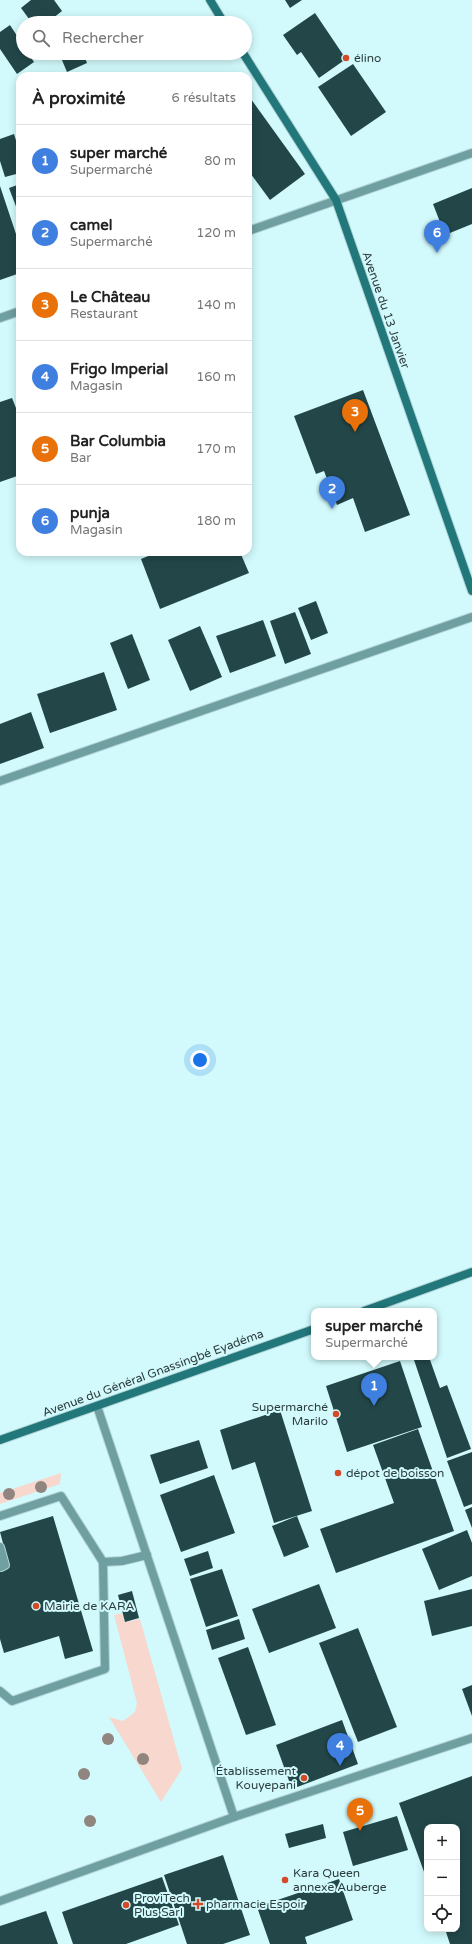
<!DOCTYPE html>
<html lang="fr">
<head>
<meta charset="utf-8">
<style>
	body { margin:0; font-family:"Varela Round",sans-serif; background:#f6f6f6; color:#222 }
	.controls { position:absolute; right:12px; bottom:12px; display:grid; overflow:hidden; border-radius:8px; box-shadow:0 2px 10px #0003 }
	.controls button { width:36px; height:36px; display:grid; place-items:center; padding:0; border:0; border-bottom:1px solid #e0e0e0; background:#fff; color:#222; font:20px sans-serif }
	.you { position:absolute; left:200px; top:1060px; width:14px; height:14px; margin:-10px; border:3px solid #fff; border-radius:50%; background:#1a73e8; box-shadow:0 0 0 6px #1a73e833 }
	.badge { display:grid; place-items:center; width:26px; height:26px; border-radius:50%; background:#d44a27; color:#fff; font-size:13px; font-weight:700 }
	.pin { position:absolute; translate:-50% -33px; filter:drop-shadow(0 1px 2px #0008) }
	.pin::after { content:''; position:absolute; top:21px; width:14px; height:12px; background:inherit; clip-path:polygon(0 0,100% 0,50% 100%) }
	.popup { position:absolute; left:311px; top:1308px; width:126px; height:52px; box-sizing:border-box; display:grid; place-content:center; border-radius:8px; background:#fff; filter:drop-shadow(0 1px 3px #0005); font-size:13px; white-space:nowrap; color:#767676 }
	.popup b { font-size:15px; color:#222 }
	.popup::after { content:''; position:absolute; left:50%; top:100%; margin-left:-8px; border:8px solid transparent; border-top-color:#fff }
	.list { margin:0; padding:0; list-style:none }
	h2 { display:flex; justify-content:space-between; align-items:center; height:52px; margin:0; padding:0 16px; font-size:17px }
	h2 small { font-size:13px; font-weight:400; color:#767676 }
	.list li { display:grid; grid-template-columns:26px 1fr auto; gap:12px; align-items:center; box-sizing:border-box; height:72px; padding:0 16px; border-top:1px solid #e0e0e0 }
	.list b { display:block; font-size:15px; white-space:nowrap }
	.list p { margin:0; font-size:13px; white-space:nowrap; color:#767676 }
	.list em { font-size:13px; font-style:normal; color:#767676 }
	.icon { flex:none; width:22px; height:22px; fill:none; stroke:currentColor; stroke-width:2; stroke-linecap:round; stroke-linejoin:round }
	.map { position:relative; flex:none; width:472px; height:1944px; overflow:hidden }
	.search { position:absolute; background:#fff; box-shadow:0 2px 10px #0003; left:16px; top:16px; width:236px; height:44px; display:flex; align-items:center; gap:10px; box-sizing:border-box; padding:0 14px; border-radius:22px; color:#767676; font-size:15px }
	.panel { position:absolute; background:#fff; box-shadow:0 2px 10px #0003; left:16px; top:72px; width:236px; height:484px; border-radius:12px }
	.map>svg:first-child { display:block }
</style>
</head>
<body>
<div class="map">
<svg width="472" height="1944" viewBox="0 0 472 1944">
	<rect width="100%" height="100%" fill="#d2fafc"/>
	<!-- green -->
	<g fill="#f7d7ce">
		<polygon points="61,1473 60,1484 0,1504 0,1493"/>
		<polygon points="122,1613 125,1622 140,1619 182,1769 161,1802 109,1717 123,1721 135,1712 137,1703 114,1615"/>
	</g>
	<!-- building -->
	<g fill="#234749">
		<polygon points="31,0 54,0 62,11 47,23 32,23 21,8"/>
		<polygon points="285,0 302,0 290,8"/>
		<polygon points="315,13 346,59 319,78 301,52 297,55 283,35"/>
		<polygon points="10,25 23,45 23,53 28,53 34,62 17,74 0,49 0,32"/>
		<polygon points="59,53 83,53 87,63 67,72"/>
		<polygon points="353,64 386,112 351,136 318,87"/>
		<polygon points="248,95 305,174 270,200 248,170"/>
		<polygon points="14,134 20,153 20,173 5,177 0,161 0,139"/>
		<polygon points="20,184 20,217 9,188"/>
		<polygon points="0,186 20,246 20,273 0,280"/>
		<polygon points="472,188 472,224 445,235 433,204"/>
		<polygon points="363,390 410,515 365,532 353,498 337,505 324,471 316,474 294,416"/>
		<polygon points="12,398 18,413 20,412 20,475 0,482 0,402"/>
		<polygon points="158,552 240,552 249,573 160,609 141,559"/>
		<polygon points="316,601 328,633 311,640 298,608"/>
		<polygon points="295,612 311,654 285,664 270,621"/>
		<polygon points="263,620 276,656 230,673 216,636"/>
		<polygon points="200,626 222,677 190,691 168,640"/>
		<polygon points="132,634 150,680 128,689 110,643"/>
		<polygon points="104,672 117,710 50,733 37,694"/>
		<polygon points="31,712 44,748 0,764 0,724"/>
		<polygon points="413,1357 429,1357 440,1388 447,1385 471,1449 447,1458"/>
		<polygon points="400,1361 422,1427 347,1452 326,1386"/>
		<polygon points="280,1410 312,1511 274,1523 255,1462 232,1470 220,1430"/>
		<polygon points="418,1429 454,1531 336,1573 320,1529 394,1503 373,1445"/>
		<polygon points="199,1440 208,1468 160,1484 150,1455"/>
		<polygon points="472,1452 472,1504 464,1507 447,1461"/>
		<polygon points="214,1475 235,1533 181,1552 160,1495"/>
		<polygon points="472,1507 472,1528 465,1510"/>
		<polygon points="53,1516 93,1651 65,1659 59,1636 4,1653 0,1639 0,1569 9,1566 0,1532"/>
		<polygon points="297,1516 309,1547 284,1557 272,1526"/>
		<polygon points="467,1530 472,1543 472,1576 439,1590 422,1549"/>
		<polygon points="208,1551 213,1568 190,1576 184,1559"/>
		<polygon points="222,1569 238,1616 206,1627 190,1579"/>
		<polygon points="319,1584 336,1628 269,1653 252,1609"/>
		<polygon points="472,1589 472,1626 432,1636 424,1601"/>
		<polygon points="132,1591 139,1618 125,1622 118,1595"/>
		<polygon points="239,1619 245,1639 212,1650 206,1630"/>
		<polygon points="358,1628 397,1727 358,1742 319,1643"/>
		<polygon points="248,1647 276,1725 246,1735 218,1658"/>
		<polygon points="472,1685 472,1716 462,1689"/>
		<polygon points="342,1720 358,1764 292,1789 276,1745"/>
		<polygon points="472,1776 472,1944 450,1944 445,1929 457,1929 457,1827 427,1827 427,1880 399,1803"/>
		<polygon points="397,1816 408,1850 353,1866 343,1832"/>
		<polygon points="323,1824 326,1838 289,1848 285,1834"/>
		<polygon points="223,1855 250,1935 223,1944 187,1944 164,1875"/>
		<polygon points="162,1877 179,1925 126,1944 73,1944 62,1912"/>
		<polygon points="339,1879 353,1920 305,1937 307,1944 270,1944 257,1907"/>
		<polygon points="46,1911 58,1944 0,1944 0,1926"/>
	</g>
	<g fill="none" stroke-linecap="round" stroke-linejoin="round">
		<!-- service casing -->
		<g stroke="#b1d4d6" stroke-width="10">
			<g id="service">
				<polyline points="0,1516 61,1496 103,1562 105,1669 12,1701 0,1691"/>
				<polyline points="0,1547 5,1565 1,1567 0,1562"/>
				<polyline points="103,1562 122,1561 147,1555"/>
			</g>
		</g>
		<!-- minor casing -->
		<g stroke="#b1d4d6" stroke-width="10">
			<g id="minor">
				<polyline points="248,231 472,153"/>
				<polyline points="0,318 20,311"/>
				<polyline points="0,781 472,617"/>
				<polyline points="97,1406 234,1817"/>
				<polyline points="0,1901 234,1817 472,1738"/>
			</g>
		</g>
		<!-- secondary casing -->
		<g stroke="#b1d4d6" stroke-width="10">
			<g id="secondary">
				<polyline points="210,0 224,23"/>
				<polyline points="243,53 336,200 472,591"/>
				<polyline points="364,1311 472,1272"/>
				<polyline points="0,1440 314,1329"/>
			</g>
		</g>
		<!-- service -->
		<use href="#service" stroke="#6f9fa1" stroke-width="8"/>
		<!-- minor -->
		<use href="#minor" stroke="#6f9fa1" stroke-width="8"/>
		<!-- secondary -->
		<use href="#secondary" stroke="#22777b" stroke-width="8"/>
	</g>
	<!-- trees -->
	<g fill="#91857f">
		<circle cx="41" cy="1487" r="6"/>
		<circle cx="9" cy="1494" r="6"/>
		<circle cx="108" cy="1739" r="6"/>
		<circle cx="143" cy="1759" r="6"/>
		<circle cx="84" cy="1774" r="6"/>
		<circle cx="90" cy="1821" r="6"/>
	</g>
	<!-- markers -->
	<g fill="#d44a27" stroke="#d2fafc" stroke-width="1.5">
		<circle cx="346" cy="58" r="4"/>
		<circle cx="336" cy="1414" r="4"/>
		<circle cx="338" cy="1473" r="4"/>
		<circle cx="36" cy="1606" r="4"/>
		<circle cx="304" cy="1778" r="4"/>
		<circle cx="285" cy="1880" r="4"/>
		<path d="M196 1898h4v4h4v4h-4v4h-4v-4h-4v-4h4z"/>
		<circle cx="126" cy="1905" r="4"/>
	</g>
	<g text-anchor="middle" stroke-width="4" stroke-linejoin="round" paint-order="stroke">
		<!-- poi labels -->
		<g font-size="12" fill="#2d3d3e" stroke="#d2fafc" text-anchor="start">
			<text x="354" y="62">élino</text>
			<text x="328" y="1411" text-anchor="end">Supermarché<tspan x="328" dy="14">Marilo</tspan></text>
			<text x="346" y="1477">dépot de boisson</text>
			<text x="44" y="1610">Mairie de KARA</text>
			<text x="296" y="1775" text-anchor="end">Établissement<tspan x="296" dy="14">Kouyepani</tspan></text>
			<text x="293" y="1877">Kara Queen<tspan x="293" dy="14">annexe Auberge</tspan></text>
			<text x="134" y="1902">ProviTech<tspan x="134" dy="14">Plus Sarl</tspan></text>
			<text x="206" y="1908">pharmacie Espoir</text>
		</g>
		<!-- street labels -->
		<g font-size="12" fill="#2d3d3e" stroke="#d2fafc">
			<text transform="translate(386 310) rotate(71)" y="4">Avenue du 13 Janvier</text>
			<text transform="translate(153 1373) rotate(-20)" y="4">Avenue du Général Gnassingbé Eyadéma</text>
		</g>
	</g>
</svg>
<div class="controls">
<button>+</button>
<button>−</button>
<button><svg class="icon" aria-label="locate" viewBox="0 0 24 24"><circle cx="12" cy="12" r="6"/><path d="M12 2v4M12 18v4M2 12h4M18 12h4"/></svg></button>
</div>
<div class="you"></div>
<div class="pin badge" style="left:374px;top:1406px;background:#3f7fe0">1</div>
<div class="popup"><b>super marché</b>Supermarché</div>
<div class="pin badge" style="left:332px;top:509px;background:#3f7fe0">2</div>
<div class="pin badge" style="left:355px;top:432px;background:#e8710a">3</div>
<div class="pin badge" style="left:340px;top:1766px;background:#3f7fe0">4</div>
<div class="pin badge" style="left:360px;top:1831px;background:#e8710a">5</div>
<div class="pin badge" style="left:437px;top:253px;background:#3f7fe0">6</div>
<div class="search"><svg class="icon" aria-label="search" viewBox="0 0 24 24"><circle cx="10" cy="10" r="6"/><path d="M15 15l6 6"/></svg>Rechercher</div>
<section class="panel">
<h2>À proximité<small>6 résultats</small></h2>
<ul class="list">
<li><span class="badge" style="background:#3f7fe0">1</span><div><b>super marché</b><p>Supermarché</p></div><em>80 m</em></li>
<li><span class="badge" style="background:#3f7fe0">2</span><div><b>camel</b><p>Supermarché</p></div><em>120 m</em></li>
<li><span class="badge" style="background:#e8710a">3</span><div><b>Le Château</b><p>Restaurant</p></div><em>140 m</em></li>
<li><span class="badge" style="background:#3f7fe0">4</span><div><b>Frigo Imperial</b><p>Magasin</p></div><em>160 m</em></li>
<li><span class="badge" style="background:#e8710a">5</span><div><b>Bar Columbia</b><p>Bar</p></div><em>170 m</em></li>
<li><span class="badge" style="background:#3f7fe0">6</span><div><b>punja</b><p>Magasin</p></div><em>180 m</em></li>
</ul>
</section>
</div>
</body>
</html>
